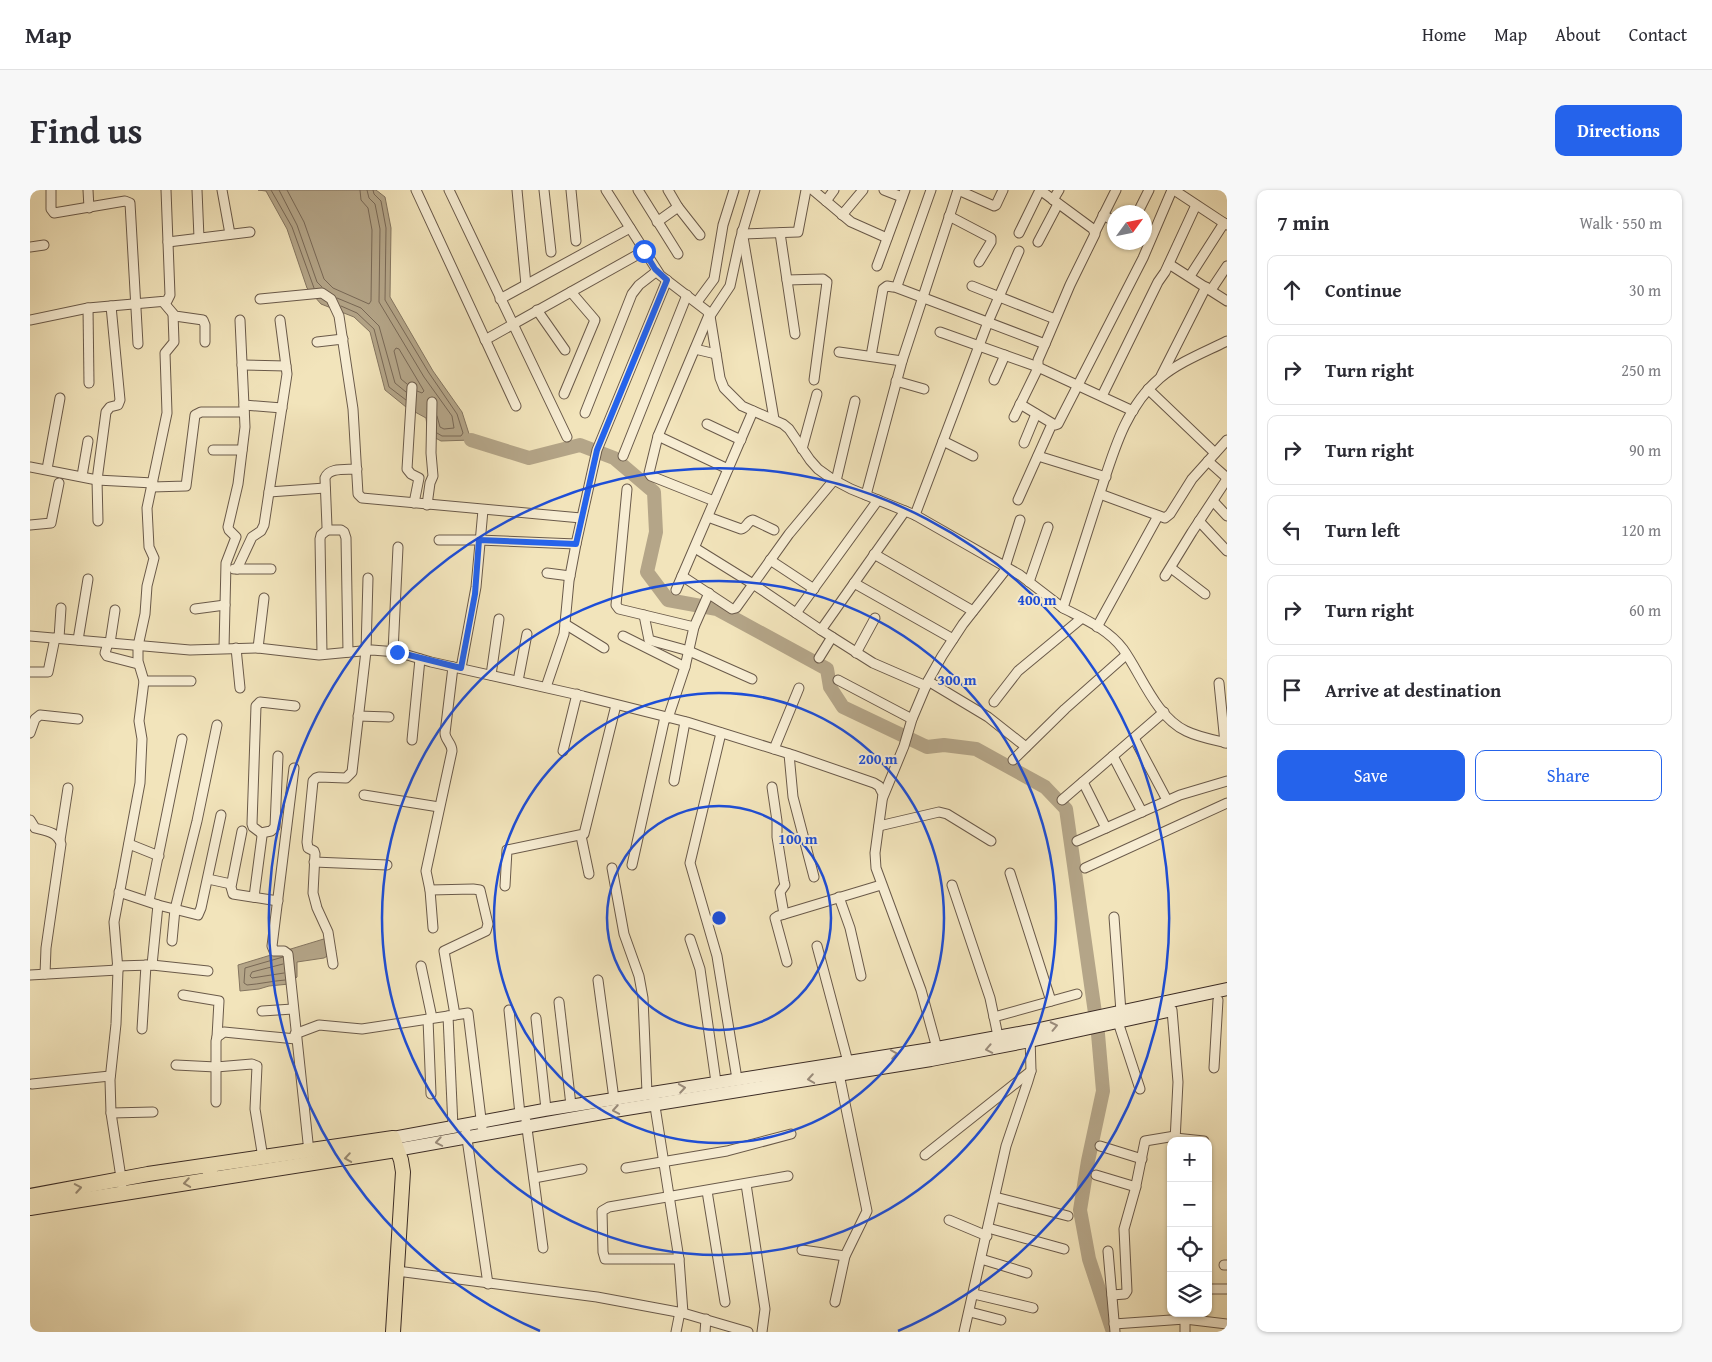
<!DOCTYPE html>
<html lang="en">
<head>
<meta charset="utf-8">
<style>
	body { margin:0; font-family:"Gentium Book Plus",serif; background:#f7f7f7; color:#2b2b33 }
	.controls { position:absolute; right:15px; bottom:15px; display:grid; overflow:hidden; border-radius:10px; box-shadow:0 1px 4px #0004 }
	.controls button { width:45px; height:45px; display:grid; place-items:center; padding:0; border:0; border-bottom:1px solid #e1e1e2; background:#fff; color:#2b2b33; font:25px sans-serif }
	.compass { position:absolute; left:1077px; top:15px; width:45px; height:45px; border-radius:50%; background:#fff; box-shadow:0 1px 4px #0004; rotate:57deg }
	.stop { position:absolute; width:15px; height:15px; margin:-11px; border:4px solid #2563eb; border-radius:50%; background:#fff }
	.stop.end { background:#2563eb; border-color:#fff; box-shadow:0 1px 5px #0008 }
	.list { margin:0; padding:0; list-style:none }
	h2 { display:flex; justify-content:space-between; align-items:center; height:65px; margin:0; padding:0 20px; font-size:21px }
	h2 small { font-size:16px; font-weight:400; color:#7c7c81 }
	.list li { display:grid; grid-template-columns:32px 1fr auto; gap:15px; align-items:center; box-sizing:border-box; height:70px; margin:0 10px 10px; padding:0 10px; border:1px solid #e1e1e2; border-radius:10px }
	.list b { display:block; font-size:19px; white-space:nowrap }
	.list em { font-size:16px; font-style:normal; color:#7c7c81 }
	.actions { display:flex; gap:10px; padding:15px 20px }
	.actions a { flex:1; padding:11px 0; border:1px solid #2563eb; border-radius:10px; text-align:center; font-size:18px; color:#2563eb }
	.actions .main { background:#2563eb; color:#fff }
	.icon { flex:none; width:28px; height:28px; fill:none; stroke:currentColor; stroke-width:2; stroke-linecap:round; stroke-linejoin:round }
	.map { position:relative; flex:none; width:1197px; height:1142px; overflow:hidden; border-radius:10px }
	header { display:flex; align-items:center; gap:30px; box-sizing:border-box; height:70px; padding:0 25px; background:#fff; border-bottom:1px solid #e1e1e2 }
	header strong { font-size:24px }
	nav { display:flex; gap:28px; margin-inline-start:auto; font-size:18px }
	.intro { display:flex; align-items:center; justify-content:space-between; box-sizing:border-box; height:120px; padding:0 30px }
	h1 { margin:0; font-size:35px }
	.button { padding:12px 22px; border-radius:10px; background:#2563eb; color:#fff; font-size:18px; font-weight:700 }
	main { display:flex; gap:30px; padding:0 30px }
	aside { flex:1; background:#fff; border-radius:10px; box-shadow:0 1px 4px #0004 }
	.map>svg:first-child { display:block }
</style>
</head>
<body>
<header>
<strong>Map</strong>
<nav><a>Home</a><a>Map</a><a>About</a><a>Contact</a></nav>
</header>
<div class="intro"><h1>Find us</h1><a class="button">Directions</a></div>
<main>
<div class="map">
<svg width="1197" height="1142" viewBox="0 0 1197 1142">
	<rect width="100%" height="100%" fill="#f2e4bb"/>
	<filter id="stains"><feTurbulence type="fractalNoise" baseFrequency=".004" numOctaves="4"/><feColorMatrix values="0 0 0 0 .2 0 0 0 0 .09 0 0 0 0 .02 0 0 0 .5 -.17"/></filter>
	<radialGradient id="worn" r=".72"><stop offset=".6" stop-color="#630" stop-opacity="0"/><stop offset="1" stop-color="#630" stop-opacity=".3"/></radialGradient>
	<!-- water -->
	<g fill="#b4a588" stroke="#847560">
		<polygon points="228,0 346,0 355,7 361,38 360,107 403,181 432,222 441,250 411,251 398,244 396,228 376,217 355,200 340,142 324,127 291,114 277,98 257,39 236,1"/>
		<polygon points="297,748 306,761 294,768 267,772 267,787 259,794 239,796 229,799 210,801 208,775"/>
	</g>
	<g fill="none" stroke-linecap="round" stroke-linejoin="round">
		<!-- shore -->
		<g stroke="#786856" stroke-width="1">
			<polyline points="241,0 262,37 284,98"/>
			<polyline points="249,0 267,35 287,92 292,97"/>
			<polyline points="257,0 274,32 294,89 303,98 339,114 341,111 342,40 338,18 331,10 330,0"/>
			<polyline points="337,0 339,8 345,14 350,39 349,112 394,187 422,226 424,238 414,239 410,237 407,226"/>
			<polyline points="343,0 344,4 351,11 356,38 355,110 399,183 427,224 433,243 431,246 412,246 407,243"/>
			<polyline points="307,108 331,118 349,136 365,193 376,202"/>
			<polyline points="311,116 327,123 344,139 359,197 376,210"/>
			<polyline points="377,194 371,189 364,161 366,158 369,159 394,201 392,203 387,201"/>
			<path d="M253,767L215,778L214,793L217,795C230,794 242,791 255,790"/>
			<polyline points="253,774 222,782 220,786 222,788 254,783"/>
		</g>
		<!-- river -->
		<polyline stroke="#b4a588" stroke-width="14" points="441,250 499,268 550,255 584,268 624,302 626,342 617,382 638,410 687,419 797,479 800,497 813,517 897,557 914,555 946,559 1015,597 1036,619 1068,844 1073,901 1058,971 1050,1020 1059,1069 1083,1142"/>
		<!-- minor casing -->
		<g stroke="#6a5a4a" stroke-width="11">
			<g id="minor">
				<polyline points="21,0 21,19 24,23 95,11 100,13 108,154"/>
				<polyline points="58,0 59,18"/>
				<polyline points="167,0 169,48"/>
				<polyline points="192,0 200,44"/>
				<polyline points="386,0 486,216"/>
				<polyline points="419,0 537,247"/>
				<polyline points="487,0 496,95"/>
				<polyline points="514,0 521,62"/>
				<polyline points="541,0 546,51"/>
				<polyline points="576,0 630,85 677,121 680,126 690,188 694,198 712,216 753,234 759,239 780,270 788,279 802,289 821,299 885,325 990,385 1033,418"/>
				<polyline points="608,0 648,64"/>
				<polyline points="638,0 648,17 670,45"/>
				<polyline points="783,0 821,32 857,48"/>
				<polyline points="854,0 872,7"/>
				<polyline points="928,0 964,16 966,15 973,0"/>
				<polyline points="1144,0 1197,35"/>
				<polyline points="1023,10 1029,0"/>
				<polyline points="796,11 804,0"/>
				<polyline points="1108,22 1119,0"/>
				<polyline points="812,25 833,0"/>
				<polyline points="1073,25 1084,31"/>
				<polyline points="919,26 961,48 961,52 949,72"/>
				<polyline points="627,32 648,17"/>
				<polyline points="712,41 744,229"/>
				<polyline points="1065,42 1086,0"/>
				<polyline points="750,43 765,144"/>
				<polyline points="989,43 1010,0"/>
				<polyline points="713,44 768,42 776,0"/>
				<polyline points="138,52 220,42"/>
				<polyline points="1008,52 1028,14"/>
				<polyline points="0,57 14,55"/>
				<polyline points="1139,74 1197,111"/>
				<polyline points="847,76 875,0"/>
				<polyline points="1160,86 1194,33"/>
				<polyline points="757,90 793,89 797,92 784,190"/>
				<polyline points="942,96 1025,129"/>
				<polyline points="865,97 1015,154"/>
				<polyline points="1181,100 1197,76"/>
				<polyline points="230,109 292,103 301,109 309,126 323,219 328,304 332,308 551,328"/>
				<polyline points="470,109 600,38"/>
				<polyline points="667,112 684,89 693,35 704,0"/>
				<polyline points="134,113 145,126 173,130 175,135 175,152"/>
				<polyline points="58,118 59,193"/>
				<polyline points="507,120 535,160"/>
				<polyline points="679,125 628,246 619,283 621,286 684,311"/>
				<polyline points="680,126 700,96 710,50 725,0"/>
				<polyline points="0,130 58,118 137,111 140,105 136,0"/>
				<polyline points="910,142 1008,177"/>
				<polyline points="455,150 614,61"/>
				<path d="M1197,151C1175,162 1149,172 1130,188C1093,219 1082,268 1067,312C1056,347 1044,383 1033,418C1054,429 1078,439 1093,459C1111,484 1126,527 1156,541C1168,547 1184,550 1197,553"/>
				<polyline points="287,152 313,149"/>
				<polyline points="665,159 686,164"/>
				<polyline points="809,162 872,171"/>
				<polyline points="841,166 853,99 857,96 863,97 867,96 901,0"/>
				<polyline points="212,175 256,176"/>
				<polyline points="1008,179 1008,170 1015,154 1040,95 1065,44 1063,39 1010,0"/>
				<polyline points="1131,186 1176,97"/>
				<polyline points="964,190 975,165"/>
				<polyline points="866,191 894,199"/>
				<polyline points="382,197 377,279 381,284 389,288 384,313"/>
				<polyline points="1118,199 1185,263"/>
				<polyline points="534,204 565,130 541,102"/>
				<polyline points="1072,206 1128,92 1135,82 1166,15"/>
				<polyline points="990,214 1025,235 1028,234 1113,68 1142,0"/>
				<polyline points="214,215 252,218"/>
				<polyline points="555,223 602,104 609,95 627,81"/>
				<polyline points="984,227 1007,180 1010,178 1103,221"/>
				<polyline points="677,234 711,250"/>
				<polyline points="628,246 698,279"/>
				<polyline points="913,251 943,266"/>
				<polyline points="994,253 1006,224"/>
				<polyline points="772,259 787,204"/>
				<polyline points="183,260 212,260"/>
				<polyline points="593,266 657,105"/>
				<polyline points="1008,266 1076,287"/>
				<polyline points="1178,271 1197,288"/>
				<polyline points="0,277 67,290 123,293"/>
				<polyline points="17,279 30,208"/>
				<polyline points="52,286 58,251"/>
				<polyline points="806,291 825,211"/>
				<polyline points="122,297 156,296 165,225 171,222 214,222"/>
				<polyline points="597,299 586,415 589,419 664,437"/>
				<polyline points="239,302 295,298"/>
				<polyline points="1070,304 1135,328 1140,324 1162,289 1197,250"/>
				<polyline points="836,305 872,171 928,0"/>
				<polyline points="988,310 1022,234"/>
				<polyline points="1183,311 1197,326"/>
				<polyline points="397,315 400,293 403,286 401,263 402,212"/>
				<polyline points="885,325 958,132 989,61"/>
				<path d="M678,327L711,339C717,338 717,331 723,330L744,340"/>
				<polyline points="68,331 67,290 76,222 80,217 88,215 90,210 81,116"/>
				<polyline points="1169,331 1197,361"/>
				<polyline points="0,335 21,333 29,293"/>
				<polyline points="297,340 311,340 314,342 316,348 318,462"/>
				<polyline points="409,350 449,350 546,354"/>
				<polyline points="665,358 723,394 791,440 843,473 896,496"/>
				<polyline points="844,364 943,421"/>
				<polyline points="740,370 784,399"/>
				<polyline points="975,377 990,330"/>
				<polyline points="1141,378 1175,404"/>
				<polyline points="204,379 241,379"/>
				<polyline points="207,379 222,347 231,341 234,335 257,184 250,130"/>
				<polyline points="517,383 540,386"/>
				<polyline points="652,386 702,419 706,418 759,344 804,290"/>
				<polyline points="1135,386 1162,342 1197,289"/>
				<polyline points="999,392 1018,337"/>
				<polyline points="824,393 923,449"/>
				<polyline points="646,400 723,221"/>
				<polyline points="165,419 195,415"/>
				<polyline points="766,423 848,310"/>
				<polyline points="614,425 619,450 659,461 722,489"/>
				<polyline points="535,434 574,458"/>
				<polyline points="1067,437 1128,326"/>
				<polyline points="791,440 875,321"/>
				<polyline points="0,446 160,460 228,458 289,465 342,460 367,462 401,472 553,506 657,532 763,565 844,593 849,596 853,604 845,663 846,678 891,800 908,862"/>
				<polyline points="593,446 655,477"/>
				<polyline points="29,448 31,418"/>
				<polyline points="48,450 58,389"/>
				<polyline points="78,453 75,463 77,466 108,474"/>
				<polyline points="80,453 85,420"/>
				<polyline points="194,458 196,373 206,347 199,340 198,337 208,294 215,237 210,130"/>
				<polyline points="206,458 210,498"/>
				<polyline points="228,458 234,408"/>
				<polyline points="363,462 368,357"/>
				<polyline points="826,463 845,428"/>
				<path d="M292,464L290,349L291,345L297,340V337L295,288C299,277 316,280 327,279"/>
				<polyline points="789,468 802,447"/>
				<polyline points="431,478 446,397 453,320"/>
				<polyline points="0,482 18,482 25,448"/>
				<polyline points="461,485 469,429"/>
				<polyline points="808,490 882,529"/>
				<polyline points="114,491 161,491"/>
				<polyline points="488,491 497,444"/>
				<polyline points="898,491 958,527 996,557"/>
				<polyline points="1189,493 1195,553"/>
				<polyline points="516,497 534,444 539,391 546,354 567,260 637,90"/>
				<polyline points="964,512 988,481 1052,428"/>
				<polyline points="328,526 359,527"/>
				<polyline points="638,528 655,477 664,437 679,403"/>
				<polyline points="0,543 5,529 10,525 48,529"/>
				<polyline points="691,543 660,673 687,766 707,889"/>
				<polyline points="1104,548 1137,610"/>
				<polyline points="382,550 390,469"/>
				<polyline points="744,559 769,498"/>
				<polyline points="533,561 547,504"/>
				<polyline points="759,564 763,607 784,687"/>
				<polyline points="1083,566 1112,622"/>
				<polyline points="983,570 1035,519 1096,465"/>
				<polyline points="264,578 242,756 244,761 254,761 258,764 279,962"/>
				<polyline points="644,591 655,532"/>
				<polyline points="1053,592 1076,638"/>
				<polyline points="742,597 747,631 747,647 754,691 755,695 750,702 754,724"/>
				<polyline points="334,605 409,617"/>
				<polyline points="853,607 874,556 882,529 898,491 912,466 933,434 977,378"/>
				<polyline points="1032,610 1134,522"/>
				<path d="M0,630L5,638C16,641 28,642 31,654L16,758L15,784"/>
				<polyline points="849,636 909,622 917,624 961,651"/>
				<polyline points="212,641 201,697 203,704 248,711"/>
				<polyline points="231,643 241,641 245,637 248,566"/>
				<polyline points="551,646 559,684"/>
				<polyline points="30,650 38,598"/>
				<polyline points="1047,651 1150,605 1197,591"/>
				<polyline points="99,654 129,666"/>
				<polyline points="284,672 357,675"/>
				<polyline points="602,675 635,527"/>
				<polyline points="582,678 594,744 609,786 613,808 617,903"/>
				<polyline points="1055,678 1197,613"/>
				<polyline points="980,683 1021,811"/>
				<polyline points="178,689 201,694"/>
				<polyline points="922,695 960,808 968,846"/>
				<polyline points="475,696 477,660 554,644 586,515"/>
				<polyline points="400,700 443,699 450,700 458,734 456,741 414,761 425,825"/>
				<polyline points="89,702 128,715 168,725 171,718 191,625"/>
				<polyline points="224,707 232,646 231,643 223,637 222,634 226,516 230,512 265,516"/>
				<polyline points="809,707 820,738 831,786"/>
				<polyline points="119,711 152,549"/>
				<polyline points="1084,727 1091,822"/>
				<path d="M403,738L400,700L396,681L422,561C422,553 415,550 415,543L423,477"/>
				<polyline points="660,749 670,779 686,892"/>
				<polyline points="142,751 145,719 167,631 187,535"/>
				<polyline points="787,756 818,872"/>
				<polyline points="757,772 745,728 748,726 851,695"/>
				<polyline points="303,774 298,742 287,718 283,703 285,664 284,661 278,658 277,652 283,591 286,588 289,587 316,588 322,582 336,461 338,388"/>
				<polyline points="122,775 128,715"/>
				<polyline points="87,776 122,775 178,781"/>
				<polyline points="391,776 402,828"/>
				<polyline points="0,785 88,780"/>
				<polyline points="568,790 584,909"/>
				<polyline points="153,805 189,811 187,847"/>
				<polyline points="529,812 541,915"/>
				<polyline points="479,820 490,924"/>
				<polyline points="1142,820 1148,892 1145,951"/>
				<polyline points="232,821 263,819"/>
				<polyline points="418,826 423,937"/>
				<polyline points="964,827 1047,804"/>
				<polyline points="506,828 516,919"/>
				<polyline points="398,829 401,904"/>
				<polyline points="1088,832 1110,899"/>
				<polyline points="112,839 116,775"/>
				<polyline points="265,844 289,835 332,839 438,823 452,937"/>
				<polyline points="146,875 186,877 222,874 227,876 225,919 233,968"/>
				<polyline points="1184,878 1188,810"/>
				<polyline points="2,894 80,886"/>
				<polyline points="624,910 649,1069 653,1123"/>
				<polyline points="186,912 186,851 187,847 194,842 266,849"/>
				<polyline points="81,923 123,922"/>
				<polyline points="496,931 513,1058"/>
				<polyline points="436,942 458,1094"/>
				<polyline points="1145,948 1174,951"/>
				<polyline points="1070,956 1112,969"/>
				<polyline points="895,965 1001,881"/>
				<polyline points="596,978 697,961 761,944"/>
				<polyline points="1066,985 1106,997"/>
				<polyline points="504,988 552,979"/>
				<polyline points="92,994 81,923 80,890 86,834 88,780 84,732 110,593 112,549 109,531 114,491 108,471 108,456 115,424 117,396 124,368 119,357 117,318 137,223 135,163 144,152 143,124"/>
				<polyline points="716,994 735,1119 732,1142"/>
				<polyline points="677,1001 695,1112"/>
				<polyline points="965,1007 1038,1026"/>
				<polyline points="919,1030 957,1046"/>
				<polyline points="958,1038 1034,1059"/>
				<polyline points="772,1060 815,1066"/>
				<polyline points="1078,1061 1085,1142"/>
				<polyline points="649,1069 575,1069 573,1062 572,1021 579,1017 758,986"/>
				<polyline points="951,1069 997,1083"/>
				<polyline points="1194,1075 1197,1075"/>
				<polyline points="367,1081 567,1107 653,1123 718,1142"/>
				<polyline points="1178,1099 1197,1099"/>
				<polyline points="944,1104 1003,1118"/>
				<polyline points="1082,1105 1095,1104 1097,1101 1094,1039 1105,1000 1115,951 1145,946"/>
				<polyline points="805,1112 815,1066 837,1021 808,879"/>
				<polyline points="940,1122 971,1130"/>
				<polyline points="1084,1134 1155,1129 1197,1134"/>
				<polyline points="646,1142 650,1122"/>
				<polyline points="675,1142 676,1129"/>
				<polyline points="934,1142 976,956 998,891 1001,881 1000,846"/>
				<polyline points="1155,1142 1155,1123"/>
			</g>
		</g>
		<!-- secondary casing -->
		<g stroke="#3c2c25" stroke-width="14">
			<g id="secondary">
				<polyline points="363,948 514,920 907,858 1000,841 1197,799"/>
				<polyline points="366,960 584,921 901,870 1000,851 1138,821"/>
			</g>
		</g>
		<!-- primary casing -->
		<g stroke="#3c2c25" stroke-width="16">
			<g id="primary">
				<polyline points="0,1006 118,984 363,948 371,970 373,982 363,1142"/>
				<polyline points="0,1018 366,960"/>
			</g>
		</g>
		<!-- trunk casing -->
		<g stroke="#3c2c25" stroke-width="16">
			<polyline id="trunk" points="178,976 182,989"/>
		</g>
		<!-- minor -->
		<use href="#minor" stroke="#f7edd3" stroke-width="9"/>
		<!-- secondary -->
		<use href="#secondary" stroke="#f7edd3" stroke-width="12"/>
		<!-- primary -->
		<use href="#primary" stroke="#f2e4bb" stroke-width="14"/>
		<!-- trunk -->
		<use href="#trunk" stroke="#f2e4bb" stroke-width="14"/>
	</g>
	<!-- one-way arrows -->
	<defs><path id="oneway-chevron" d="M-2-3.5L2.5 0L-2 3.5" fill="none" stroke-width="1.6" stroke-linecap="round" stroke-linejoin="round" transform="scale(1.25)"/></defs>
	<g stroke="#9a8c7c">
		<use href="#oneway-chevron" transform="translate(1024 836) rotate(-12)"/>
		<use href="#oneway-chevron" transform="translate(959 859) rotate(169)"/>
		<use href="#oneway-chevron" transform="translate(864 864) rotate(-9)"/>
		<use href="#oneway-chevron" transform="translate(781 889) rotate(171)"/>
		<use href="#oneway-chevron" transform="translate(652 898) rotate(-9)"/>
		<use href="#oneway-chevron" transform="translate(586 920) rotate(170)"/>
		<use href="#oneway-chevron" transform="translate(409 952) rotate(170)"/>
	</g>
	<g stroke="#978870">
		<use href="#oneway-chevron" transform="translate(318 968) rotate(171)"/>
		<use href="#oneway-chevron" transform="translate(157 993) rotate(171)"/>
		<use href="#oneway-chevron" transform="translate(48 998) rotate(-10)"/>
	</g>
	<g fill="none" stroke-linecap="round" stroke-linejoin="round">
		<!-- route -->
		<polyline stroke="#2563eb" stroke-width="6" points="367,462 431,478 445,404 449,350 546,354 567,260 637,90 625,79 614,61"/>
	</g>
	<!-- distance rings -->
	<g fill="none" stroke="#1d4ed8" stroke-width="2.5">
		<circle cx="689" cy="728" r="112"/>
		<circle cx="689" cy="728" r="225"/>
		<circle cx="689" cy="728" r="337"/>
		<path d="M510 1141A450 450 0 1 1 868 1141"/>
	</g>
	<circle cx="689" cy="728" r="8" fill="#1d4ed8" stroke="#f7edd3" stroke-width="2.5"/>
	<g font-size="15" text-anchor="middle" font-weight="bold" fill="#1d4ed8" stroke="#f7edd3" stroke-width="4" stroke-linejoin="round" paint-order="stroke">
		<text x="1007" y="415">400 m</text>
		<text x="927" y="495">300 m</text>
		<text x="848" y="574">200 m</text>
		<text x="768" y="654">100 m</text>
	</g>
	<rect width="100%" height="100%" filter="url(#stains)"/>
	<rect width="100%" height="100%" fill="url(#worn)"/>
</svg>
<div class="controls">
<button>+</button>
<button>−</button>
<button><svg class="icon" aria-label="locate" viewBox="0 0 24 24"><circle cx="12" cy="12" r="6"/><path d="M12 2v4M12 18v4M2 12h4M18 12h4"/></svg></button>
<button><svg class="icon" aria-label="layers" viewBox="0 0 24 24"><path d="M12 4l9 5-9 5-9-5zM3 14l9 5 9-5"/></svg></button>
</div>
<svg class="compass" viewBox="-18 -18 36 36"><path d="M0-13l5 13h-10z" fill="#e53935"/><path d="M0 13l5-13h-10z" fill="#7c7c81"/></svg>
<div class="stop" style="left:614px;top:61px"></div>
<div class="stop end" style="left:367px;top:462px"></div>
</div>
<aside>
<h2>7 min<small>Walk · 550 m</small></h2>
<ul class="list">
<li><svg class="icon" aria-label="ahead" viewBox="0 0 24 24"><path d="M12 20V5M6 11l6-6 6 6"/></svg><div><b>Continue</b></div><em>30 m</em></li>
<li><svg class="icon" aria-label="right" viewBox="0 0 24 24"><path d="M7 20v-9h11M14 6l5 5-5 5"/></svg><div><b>Turn right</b></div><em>250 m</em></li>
<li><svg class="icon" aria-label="right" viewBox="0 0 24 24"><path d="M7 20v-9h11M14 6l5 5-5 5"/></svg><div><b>Turn right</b></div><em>90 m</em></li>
<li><svg class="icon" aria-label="left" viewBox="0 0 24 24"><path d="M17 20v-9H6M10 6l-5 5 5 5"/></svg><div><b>Turn left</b></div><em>120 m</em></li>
<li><svg class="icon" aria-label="right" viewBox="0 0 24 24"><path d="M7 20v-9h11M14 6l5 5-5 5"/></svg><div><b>Turn right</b></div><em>60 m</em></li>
<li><svg class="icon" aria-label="arrive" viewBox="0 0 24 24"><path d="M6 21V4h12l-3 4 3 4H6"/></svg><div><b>Arrive at destination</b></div></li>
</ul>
<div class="actions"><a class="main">Save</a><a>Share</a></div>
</aside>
</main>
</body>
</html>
